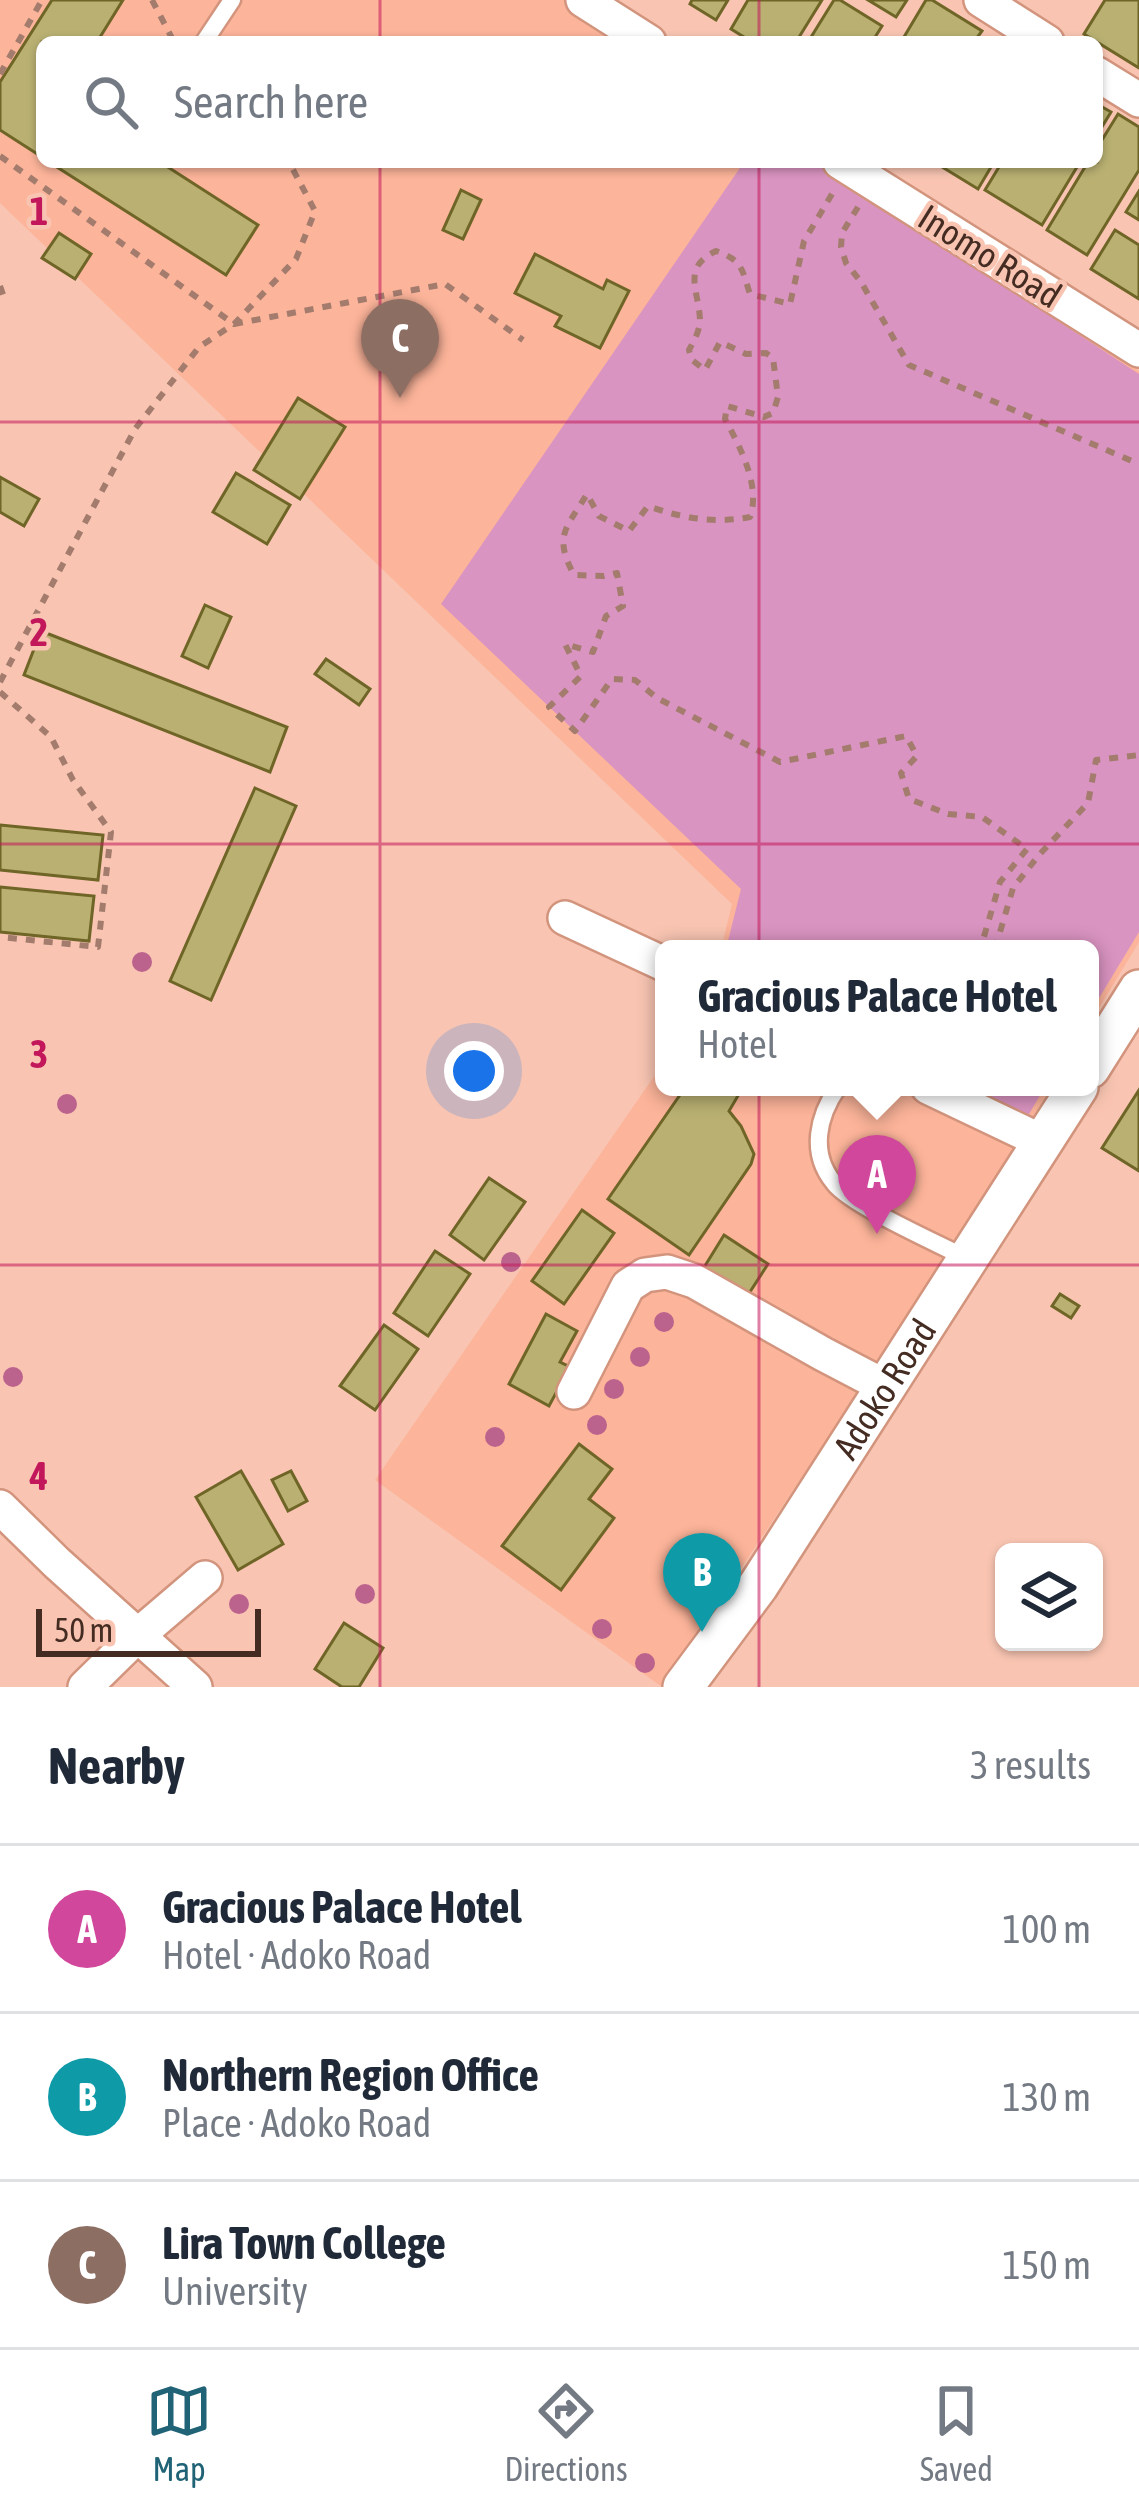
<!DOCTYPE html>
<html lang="en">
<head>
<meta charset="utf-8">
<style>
	body { margin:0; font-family:"Asap Condensed",sans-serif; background:#f6f6f7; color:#1f2937 }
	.controls { position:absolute; right:36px; bottom:36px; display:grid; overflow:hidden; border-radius:18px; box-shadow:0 3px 9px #0004 }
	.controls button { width:108px; height:108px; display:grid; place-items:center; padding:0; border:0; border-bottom:3px solid #e0e1e3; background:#fff; color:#1f2937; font:60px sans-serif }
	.scale { position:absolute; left:36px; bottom:30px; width:225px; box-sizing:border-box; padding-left:12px; border:6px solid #452c23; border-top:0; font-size:33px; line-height:42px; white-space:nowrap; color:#452c23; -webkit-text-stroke:9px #f9c5b2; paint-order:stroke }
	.you { position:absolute; left:474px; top:1071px; width:42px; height:42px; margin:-30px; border:9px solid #fff; border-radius:50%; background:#1a73e8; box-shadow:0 0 0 18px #1a73e833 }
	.badge { display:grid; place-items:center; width:78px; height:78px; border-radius:50%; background:#206376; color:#fff; font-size:39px; font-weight:700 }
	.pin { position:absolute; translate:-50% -99px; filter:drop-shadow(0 3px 6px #0008) }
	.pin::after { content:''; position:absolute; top:63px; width:42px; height:36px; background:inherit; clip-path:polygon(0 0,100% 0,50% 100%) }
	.popup { position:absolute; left:655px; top:940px; width:444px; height:156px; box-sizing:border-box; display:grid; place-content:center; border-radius:18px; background:#fff; filter:drop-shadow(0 3px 9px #0005); font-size:39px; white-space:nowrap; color:#747a83 }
	.popup b { font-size:45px; color:#1f2937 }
	.popup::after { content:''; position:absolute; left:50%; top:100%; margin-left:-24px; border:24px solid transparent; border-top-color:#fff }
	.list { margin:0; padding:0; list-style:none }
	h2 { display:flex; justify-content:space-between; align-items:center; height:156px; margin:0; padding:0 48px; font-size:51px }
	h2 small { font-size:39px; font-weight:400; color:#747a83 }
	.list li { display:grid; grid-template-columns:78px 1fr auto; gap:36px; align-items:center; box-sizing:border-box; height:168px; padding:0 48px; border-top:3px solid #e0e1e3 }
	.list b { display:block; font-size:45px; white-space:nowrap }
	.list p { margin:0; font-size:39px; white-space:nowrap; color:#747a83 }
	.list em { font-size:39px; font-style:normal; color:#747a83 }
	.icon { flex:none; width:66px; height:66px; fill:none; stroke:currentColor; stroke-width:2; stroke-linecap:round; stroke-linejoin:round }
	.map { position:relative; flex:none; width:1139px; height:1687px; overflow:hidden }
	.search { position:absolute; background:#fff; box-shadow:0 3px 9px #0004; left:36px; right:36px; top:36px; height:132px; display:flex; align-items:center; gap:30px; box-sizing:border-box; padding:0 42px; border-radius:18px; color:#747a83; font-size:45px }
	.sheet { height:660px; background:#fff }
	nav { display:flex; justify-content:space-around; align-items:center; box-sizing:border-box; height:168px; border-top:3px solid #e0e1e3; background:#fff; font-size:33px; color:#747a83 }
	nav a { display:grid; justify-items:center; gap:6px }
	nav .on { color:#206376 }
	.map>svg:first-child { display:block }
</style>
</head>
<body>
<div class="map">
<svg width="1139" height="1687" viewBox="0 0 1139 1687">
	<rect width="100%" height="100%" fill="#f9c5b2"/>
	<!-- built -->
	<g fill="#fcb49a">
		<polygon points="0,0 614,0 604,20 636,42 42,42 42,162 816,162 1139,371 1139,942 1090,1023 1090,949 721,949 732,904 0,203"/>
		<polygon points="664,1062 664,1087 1051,1087 951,1253 662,1687 375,1480"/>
	</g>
	<!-- green -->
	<g fill="#da94c1">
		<polygon points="744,162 816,162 1139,374 1139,932 1090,1013 1090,949 726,949 741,889 441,604"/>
		<polygon points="939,1087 1045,1087 1022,1126"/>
	</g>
	<!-- building -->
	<g fill="#b9b072" stroke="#6e6527" stroke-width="3">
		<polygon points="52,0 123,0 97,42 42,42 42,157 0,130 0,82"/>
		<polygon points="692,0 728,0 716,20 690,4"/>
		<polygon points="748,0 822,0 796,42 752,42 731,29"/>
		<polygon points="834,0 840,0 882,26 872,42 808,42"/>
		<polygon points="868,0 907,0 896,17"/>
		<polygon points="926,0 932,0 982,31 974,42 901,42"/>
		<polygon points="1105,0 1139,0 1139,68 1084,34"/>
		<polygon points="1097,104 1111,112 1097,135"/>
		<polygon points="1118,114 1139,127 1139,170 1087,255 1047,230 1088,162 1097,162 1097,148"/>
		<polygon points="49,162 160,162 258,225 226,275"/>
		<polygon points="934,162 994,162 978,189"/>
		<polygon points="1002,162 1080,162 1042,225 985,190"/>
		<polygon points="461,190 481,200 463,239 443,230"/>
		<polygon points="1139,191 1139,220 1126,212"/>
		<polygon points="1115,230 1139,245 1139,299 1091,269"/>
		<polygon points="59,233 91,254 75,279 42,258"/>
		<polygon points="535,254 603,289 607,280 629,291 600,348 555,326 561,316 515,293"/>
		<polygon points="298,398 345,427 300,499 254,470"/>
		<polygon points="236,473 290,505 267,544 213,512"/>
		<polygon points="0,477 39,499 24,526 0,512"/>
		<polygon points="205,605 231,617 208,668 182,656"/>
		<polygon points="41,631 287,727 270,772 24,675"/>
		<polygon points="326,659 370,689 359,705 315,674"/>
		<polygon points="255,788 296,806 211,1000 170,981"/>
		<polygon points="0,825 103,835 98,880 0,870"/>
		<polygon points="0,887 94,896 89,941 0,932"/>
		<polygon points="697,1087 728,1089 739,1094 729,1111 741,1126 754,1154 751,1164 689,1255 608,1199 682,1092"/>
		<polygon points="1139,1090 1139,1171 1102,1148"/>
		<polygon points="489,1178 525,1202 484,1260 450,1235"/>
		<polygon points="582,1210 614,1233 564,1304 532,1281"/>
		<polygon points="724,1235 768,1264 746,1298 703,1269"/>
		<polygon points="435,1251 470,1274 428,1336 394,1313"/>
		<polygon points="1060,1294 1079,1306 1071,1318 1052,1306"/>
		<polygon points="546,1314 577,1331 560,1362 570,1367 549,1406 509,1384"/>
		<polygon points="384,1325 418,1349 375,1410 340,1386"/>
		<polygon points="579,1444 612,1469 589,1499 614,1518 561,1590 502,1546"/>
		<polygon points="241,1471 283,1544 238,1570 196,1497"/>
		<polygon points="291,1471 307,1501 288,1511 272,1480"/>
		<polygon points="344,1623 383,1648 359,1687 342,1687 315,1669"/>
	</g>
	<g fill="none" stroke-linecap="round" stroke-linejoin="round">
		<!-- service casing -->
		<g stroke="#d2947d" stroke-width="21">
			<g id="service">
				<polyline points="204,42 232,0"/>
				<path d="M838,1087C818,1116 809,1153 834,1183C851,1205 937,1243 966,1258"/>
			</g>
		</g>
		<!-- minor casing -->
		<g stroke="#d2947d" stroke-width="38">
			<g id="minor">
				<polyline points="583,0 649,42"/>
				<polyline points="981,0 1047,42"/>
				<polyline points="1097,74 1139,100"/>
				<polyline points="840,162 1139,350"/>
				<polyline points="565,918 664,964"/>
				<polyline points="928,1087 1043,1142"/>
				<polyline points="574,1392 628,1286 645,1275 667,1272 694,1281 823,1354 886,1387"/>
				<polyline points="0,1507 57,1563 195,1687"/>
				<polyline points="85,1687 137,1636 205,1578"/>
			</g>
		</g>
		<!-- tertiary casing -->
		<g stroke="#d2947d" stroke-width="44">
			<g id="tertiary">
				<polyline points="1090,1068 1139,990"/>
				<path id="s1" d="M683,1687L758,1586L1078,1087"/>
			</g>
		</g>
		<!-- path -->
		<g stroke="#a37c6e" stroke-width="6" stroke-dasharray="9 9" stroke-linecap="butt">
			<polyline points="152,0 174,42"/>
			<polyline points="0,74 42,0"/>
			<polyline points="0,156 234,324 445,284 523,340"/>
			<path d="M832,194L804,241L790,304L750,294C742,270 743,260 716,251C680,268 700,292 700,322C699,332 694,341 689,350L692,360L705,370L720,342L746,354L766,353L773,358L778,397L773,413L764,417L727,406L725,419C740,447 761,486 750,517C714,524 682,518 648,506L629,531L599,516L587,494C566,529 553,535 574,575L604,576L617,573L623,606L606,616L593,652L565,644L581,676L549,707L575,731L612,679L635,680L657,698L780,762L906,736L917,756L901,773L909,799L948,814L982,817L1027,849L1000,882L983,940V949"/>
			<polyline points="858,207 842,233 841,247 846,263 861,282 909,365 1139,464"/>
			<polyline points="0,286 6,303"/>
			<polyline points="0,682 135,429 199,347 234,324 296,259 315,211 289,162"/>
			<polyline points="0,692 51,737 73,780 111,832 98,947 0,937"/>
			<polyline points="995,949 1013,888 1039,855 1088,803 1096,760 1139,755"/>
		</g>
		<!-- service -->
		<use href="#service" stroke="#fff" stroke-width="16"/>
		<!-- minor -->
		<use href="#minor" stroke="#fff" stroke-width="33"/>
		<!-- tertiary -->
		<use href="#tertiary" stroke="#fff" stroke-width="39"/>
	</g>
	<!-- trees -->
	<g fill="#bc638d">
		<circle cx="142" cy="962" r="10"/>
		<circle cx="67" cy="1104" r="10"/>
		<circle cx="511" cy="1262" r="10"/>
		<circle cx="664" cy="1322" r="10"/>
		<circle cx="640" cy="1357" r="10"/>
		<circle cx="13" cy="1377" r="10"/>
		<circle cx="614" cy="1389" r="10"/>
		<circle cx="597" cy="1425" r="10"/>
		<circle cx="495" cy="1437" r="10"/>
		<circle cx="365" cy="1594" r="10"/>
		<circle cx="239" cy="1604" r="10"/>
		<circle cx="602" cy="1629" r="10"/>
		<circle cx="645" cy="1663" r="10"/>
	</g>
	<!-- grid -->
	<path fill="none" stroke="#c2185b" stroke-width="3" stroke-opacity="0.55" d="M380,0V42M759,0V42M380,162V1687M759,162V1687M0,422H1139M0,844H1139M0,1265H1139"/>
	<g text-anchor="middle" stroke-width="9" stroke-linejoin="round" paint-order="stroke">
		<!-- street labels -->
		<g font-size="36" fill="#452c23" stroke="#f9c5b2">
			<text transform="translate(990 256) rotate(32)" y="13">Inomo Road</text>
			<text dy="13" stroke="none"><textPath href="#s1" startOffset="360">Adoko Road</textPath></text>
		</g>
	</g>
	<g font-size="39" text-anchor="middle" font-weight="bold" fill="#c2185b" stroke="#f9c5b2" stroke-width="9" stroke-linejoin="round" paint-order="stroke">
		<text x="39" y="225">1</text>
		<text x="39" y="646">2</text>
		<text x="39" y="1068">3</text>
		<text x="39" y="1490">4</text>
	</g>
</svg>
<div class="controls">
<button><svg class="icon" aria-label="layers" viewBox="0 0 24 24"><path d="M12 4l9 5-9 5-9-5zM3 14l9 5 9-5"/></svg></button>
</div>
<div class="scale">50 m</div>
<div class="you"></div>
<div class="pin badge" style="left:877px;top:1234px;background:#d1479c">A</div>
<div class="popup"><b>Gracious Palace Hotel</b>Hotel</div>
<div class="pin badge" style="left:702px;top:1632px;background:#0f9aa8">B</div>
<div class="pin badge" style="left:400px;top:398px;background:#8d6e63">C</div>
<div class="search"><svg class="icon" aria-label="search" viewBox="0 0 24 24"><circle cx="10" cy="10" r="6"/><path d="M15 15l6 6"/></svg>Search here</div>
</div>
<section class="sheet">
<h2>Nearby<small>3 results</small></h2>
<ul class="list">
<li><span class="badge" style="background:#d1479c">A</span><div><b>Gracious Palace Hotel</b><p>Hotel · Adoko Road</p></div><em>100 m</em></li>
<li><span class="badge" style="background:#0f9aa8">B</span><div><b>Northern Region Office</b><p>Place · Adoko Road</p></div><em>130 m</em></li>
<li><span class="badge" style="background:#8d6e63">C</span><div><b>Lira Town College</b><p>University</p></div><em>150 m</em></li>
</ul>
</section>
<nav>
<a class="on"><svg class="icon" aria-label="map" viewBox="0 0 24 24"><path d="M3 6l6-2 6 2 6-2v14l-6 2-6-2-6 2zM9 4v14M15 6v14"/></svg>Map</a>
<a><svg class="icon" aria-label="directions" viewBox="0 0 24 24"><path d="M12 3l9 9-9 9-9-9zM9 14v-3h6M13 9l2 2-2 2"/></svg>Directions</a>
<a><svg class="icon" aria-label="saved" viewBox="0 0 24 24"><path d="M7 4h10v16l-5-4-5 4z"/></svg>Saved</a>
</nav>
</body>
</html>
